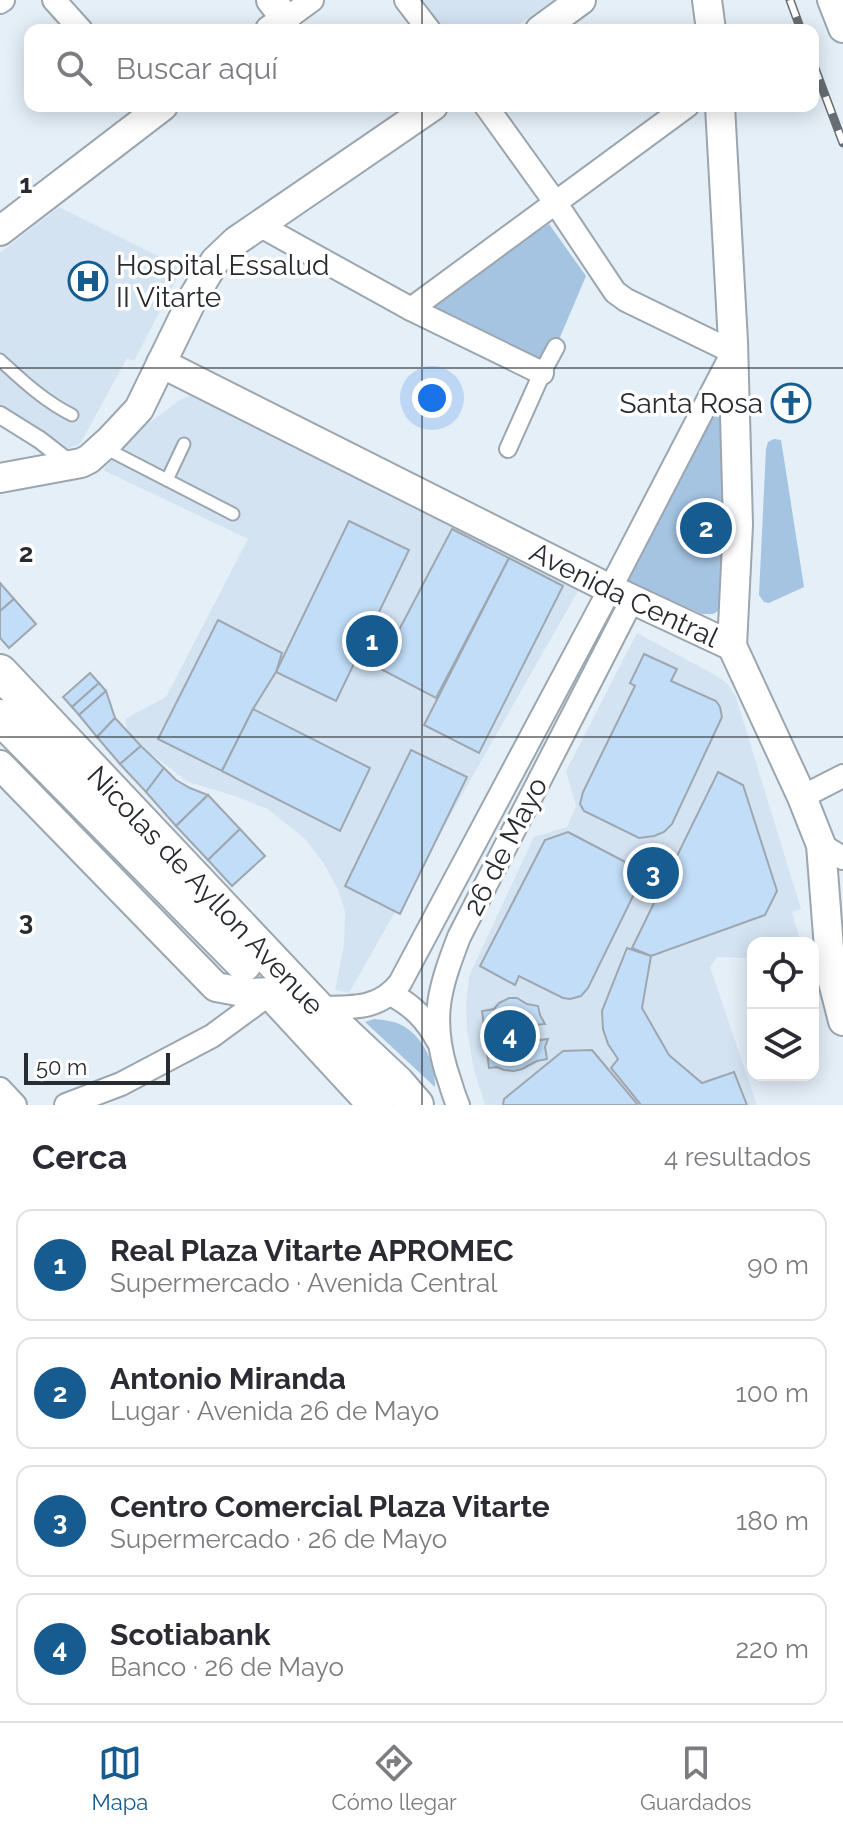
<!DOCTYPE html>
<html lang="es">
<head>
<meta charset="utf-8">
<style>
	body { margin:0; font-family:Raleway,sans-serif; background:#f7f7f7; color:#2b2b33 }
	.controls { position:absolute; right:24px; bottom:24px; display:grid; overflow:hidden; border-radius:16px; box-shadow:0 4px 20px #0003 }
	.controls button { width:72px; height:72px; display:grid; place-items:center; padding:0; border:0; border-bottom:2px solid #e1e1e2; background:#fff; color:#2b2b33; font:40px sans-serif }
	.scale { position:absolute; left:24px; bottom:20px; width:146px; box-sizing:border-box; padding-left:8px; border:4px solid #282b2f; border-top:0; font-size:22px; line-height:28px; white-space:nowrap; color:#282b2f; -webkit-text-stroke:6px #fff; paint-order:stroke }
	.you { position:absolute; left:432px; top:398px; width:28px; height:28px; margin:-20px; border:6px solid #fff; border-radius:50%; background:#1a73e8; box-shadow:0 0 0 12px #1a73e833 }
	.badge { display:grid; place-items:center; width:52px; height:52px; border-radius:50%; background:#165c90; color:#fff; font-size:26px; font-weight:700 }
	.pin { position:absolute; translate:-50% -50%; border:4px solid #fff; box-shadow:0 2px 8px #0006 }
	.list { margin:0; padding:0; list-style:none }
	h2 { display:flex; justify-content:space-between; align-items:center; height:104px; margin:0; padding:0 32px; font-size:34px }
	h2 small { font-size:26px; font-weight:400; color:#7c7c81 }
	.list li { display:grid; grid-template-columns:52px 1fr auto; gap:24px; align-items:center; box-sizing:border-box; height:112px; margin:0 16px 16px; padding:0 16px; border:2px solid #e1e1e2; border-radius:16px }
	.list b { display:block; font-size:30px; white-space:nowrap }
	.list p { margin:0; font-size:26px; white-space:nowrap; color:#7c7c81 }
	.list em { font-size:26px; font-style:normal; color:#7c7c81 }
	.icon { flex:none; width:44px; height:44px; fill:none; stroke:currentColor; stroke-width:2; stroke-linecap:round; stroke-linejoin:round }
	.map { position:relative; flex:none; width:843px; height:1105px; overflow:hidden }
	.search { position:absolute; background:#fff; box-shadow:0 4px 20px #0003; left:24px; right:24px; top:24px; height:88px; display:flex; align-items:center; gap:20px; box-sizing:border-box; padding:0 28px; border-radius:16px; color:#7c7c81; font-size:30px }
	.sheet { height:616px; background:#fff }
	nav { display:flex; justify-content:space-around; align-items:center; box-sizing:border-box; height:112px; border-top:2px solid #e1e1e2; background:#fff; font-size:22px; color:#7c7c81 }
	nav a { display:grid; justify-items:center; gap:4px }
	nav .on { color:#165c90 }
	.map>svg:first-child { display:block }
</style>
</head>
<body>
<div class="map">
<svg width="843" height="1105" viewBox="0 0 843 1105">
	<rect width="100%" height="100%" fill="#e5eff8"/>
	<!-- built -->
	<g fill="#d4e3f2">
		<polygon points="419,0 554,0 511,30 440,30"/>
		<polygon points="59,207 182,268 134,361 127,358 80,444 67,449 0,406 0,253"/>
		<polygon points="193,394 581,586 349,993 335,990 344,945 345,912 338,889 324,864 306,840 268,809 232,795 188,782 149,752 127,729 125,719 166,697 248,539 103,470 135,433 180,400"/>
		<polygon points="637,633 717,676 727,683 736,697 801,909 792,912 801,943 753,943 753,958 717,957 710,967 757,1105 485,1105 474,1070 467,1029 466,1005 469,976 534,837 567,827 576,806 566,771"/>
	</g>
	<!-- green -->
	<g fill="#a4c4e2">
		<polygon points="549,224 586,276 555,349 545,359 539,360 426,305"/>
		<polygon points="715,415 725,421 730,431 721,609 713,614 702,614 629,582 626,570 705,416"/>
		<polygon points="774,439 781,440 804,587 769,603 764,602 759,595 766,449 768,442"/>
		<path d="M374,1019C384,1020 396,1021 405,1027C424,1039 436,1065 435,1087L365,1022Z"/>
	</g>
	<!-- building -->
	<g fill="#c1ddf7" stroke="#9ea7b0" stroke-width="2">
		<polygon points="349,521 409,550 336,701 276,672"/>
		<polygon points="452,529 509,558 436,698 379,668"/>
		<polygon points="509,558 563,586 479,753 424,725"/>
		<polygon points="0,583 14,599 0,611"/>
		<polygon points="14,599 36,624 9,648 0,638 0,611"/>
		<polygon points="218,620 282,653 276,672 253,709 222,771 158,739"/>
		<polygon points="644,654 677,669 671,681 716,701 720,707 722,717 672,824 664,832 654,836 639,838 584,811 580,804 583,792 635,686 630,683"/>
		<polygon points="90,673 99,683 72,707 63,697"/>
		<polygon points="99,683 106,691 79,715 72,707"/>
		<polygon points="106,691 115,718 97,737 79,715"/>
		<polygon points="253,709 370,768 340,831 222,771"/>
		<polygon points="115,718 141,746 120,764 97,737"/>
		<polygon points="141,746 164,768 146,792 120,764"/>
		<polygon points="411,750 467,777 400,914 345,886"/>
		<polygon points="164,768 176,780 190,788 208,795 176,826 146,792"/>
		<polygon points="718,772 743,785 777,891 765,915 651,956 632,948"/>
		<polygon points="208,795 240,829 208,860 176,826"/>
		<polygon points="240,829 265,856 232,886 208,860"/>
		<polygon points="568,832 633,866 637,881 637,888 588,988 581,996 570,999 563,998 519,976 515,985 480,966 545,840"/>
		<polygon points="627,948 651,956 642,1008 669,1055 702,1083 734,1072 747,1105 641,1105 611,1068 618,1059 608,1044 603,1029 602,1011"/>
		<polygon points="509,998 517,998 527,1004 538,1006 540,1015 545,1024 525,1026 526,1042 548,1039 545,1047 547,1059 537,1061 522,1069 514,1071 504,1070 497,1067 489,1068 486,1044 495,1043 493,1031 485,1032 482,1011 494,1009 499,1003"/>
		<polygon points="592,1050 638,1105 503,1105 504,1099 563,1051"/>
	</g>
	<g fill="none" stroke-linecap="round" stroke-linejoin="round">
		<!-- service casing -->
		<g stroke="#9ca6ae" stroke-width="15">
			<g id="service">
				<path d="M0,360C23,381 44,401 72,415"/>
				<polyline points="103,447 233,514"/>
				<polyline points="167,480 184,444"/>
			</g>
		</g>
		<!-- pedestrian casing -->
		<g stroke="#9ca6ae" stroke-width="20">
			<g id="pedestrian">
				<polyline points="0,415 40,440 72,465"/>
				<polyline points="508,449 542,373 556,347"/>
			</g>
		</g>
		<!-- minor casing -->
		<g stroke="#9ca6ae" stroke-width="26">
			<g id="minor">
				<polyline points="54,0 81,30"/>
				<polyline points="406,0 429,30"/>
				<polyline points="0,2 3,0"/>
				<polyline points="286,19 312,0"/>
				<polyline points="259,225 411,309 542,373"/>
				<polyline points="411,309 687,106"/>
				<polyline points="802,797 843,776"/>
				<polyline points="821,845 843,858"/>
				<path d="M391,994C413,1006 426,1019 438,1041"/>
				<path d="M317,1008C350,1007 378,1011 400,983L610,589L733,352L626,300L615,292L555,202L486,106"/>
				<polyline points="0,1089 15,1105"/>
				<polyline points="66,1105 121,1084 212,1036 272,992"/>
				<path d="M458,1105C453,1094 450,1081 446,1070C430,1016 440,987 459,937L632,600"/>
			</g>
		</g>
		<!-- tertiary casing -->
		<g stroke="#9ca6ae" stroke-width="32">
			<g id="tertiary">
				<polyline points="707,0 711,30"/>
				<polyline points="832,0 843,28"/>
				<polyline points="270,30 286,19 271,0"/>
				<polyline points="540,30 581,0"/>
				<polyline points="720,106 733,342 738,525 732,646"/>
				<polyline points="0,231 163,106"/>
				<path id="s1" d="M161,363L610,589L732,646L802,797L821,845L831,974L843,1021"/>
				<polyline points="0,478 81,463 89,459 111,439 139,409 194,296 215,261 236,241 433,106"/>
				<polyline points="0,765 216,987 248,993 272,992"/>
			</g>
		</g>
		<!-- primary casing -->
		<g stroke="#9ca6ae" stroke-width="38">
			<g id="primary">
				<path id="s2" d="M0,672L317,1008L397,1083L416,1105"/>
				<polyline points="0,717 244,964"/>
				<polyline points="278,999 376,1105"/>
			</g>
		</g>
		<!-- service -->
		<use href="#service" stroke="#fff" stroke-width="11"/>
		<!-- pedestrian -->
		<use href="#pedestrian" stroke="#fff" stroke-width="16"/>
		<!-- minor -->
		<use href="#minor" stroke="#fff" stroke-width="22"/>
		<!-- tertiary -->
		<use href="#tertiary" stroke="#fff" stroke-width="28"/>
		<!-- primary -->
		<use href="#primary" stroke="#fff" stroke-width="34"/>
		<!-- rail casing -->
		<g stroke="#686d73" stroke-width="9">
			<g id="rail">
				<polyline points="790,0 801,30"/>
				<polyline points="813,63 843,143"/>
			</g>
		</g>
		<!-- rail -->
		<use href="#rail" stroke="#fff" stroke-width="6" stroke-dasharray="18" stroke-linecap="butt"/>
	</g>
	<!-- grid -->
	<path fill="none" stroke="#282b2f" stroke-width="2" stroke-opacity="0.55" d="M422,0V30M422,106V1105M0,368H843M0,737H843"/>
	<!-- icons -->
	<defs>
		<g id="hospital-ring" transform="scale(2)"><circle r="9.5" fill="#fff" stroke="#165c90" stroke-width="1.5"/><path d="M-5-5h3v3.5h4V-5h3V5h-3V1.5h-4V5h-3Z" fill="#165c90"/></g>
		<g id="church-ring" transform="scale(2)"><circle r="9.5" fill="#fff" stroke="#165c90" stroke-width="1.5"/><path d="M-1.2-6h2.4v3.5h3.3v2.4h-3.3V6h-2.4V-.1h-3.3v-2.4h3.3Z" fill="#165c90"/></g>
	</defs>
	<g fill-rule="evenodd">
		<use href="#hospital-ring" x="88" y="281"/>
		<use href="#church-ring" x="791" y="403"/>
	</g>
	<g text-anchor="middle" stroke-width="7" stroke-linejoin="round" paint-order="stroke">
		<!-- poi labels -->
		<g font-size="28" fill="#282b2f" stroke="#fff" text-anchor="start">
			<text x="116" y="275">Hospital Essalud<tspan x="116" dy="32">II Vitarte</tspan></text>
			<text x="763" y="413" text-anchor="end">Santa Rosa</text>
		</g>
		<!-- street labels -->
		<g font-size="28" fill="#282b2f" stroke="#fff">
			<text dy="10" stroke="none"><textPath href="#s1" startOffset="518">Avenida Central</textPath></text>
			<text transform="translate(505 846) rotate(-63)" y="10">26 de Mayo</text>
			<text dy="10" stroke="none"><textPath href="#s2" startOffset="300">Nicolas de Ayllon Avenue</textPath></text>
		</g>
	</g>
	<g font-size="26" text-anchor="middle" font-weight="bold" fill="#282b2f" stroke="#fff" stroke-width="7" stroke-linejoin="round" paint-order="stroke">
		<text x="26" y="193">1</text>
		<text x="26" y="562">2</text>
		<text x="26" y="930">3</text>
	</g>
</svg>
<div class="controls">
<button><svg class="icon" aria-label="locate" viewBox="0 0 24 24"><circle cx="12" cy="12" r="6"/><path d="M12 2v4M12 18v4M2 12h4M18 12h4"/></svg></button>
<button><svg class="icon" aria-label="layers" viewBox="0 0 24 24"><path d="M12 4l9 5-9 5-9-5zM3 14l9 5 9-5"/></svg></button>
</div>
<div class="scale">50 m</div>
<div class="you"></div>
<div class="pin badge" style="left:372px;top:641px">1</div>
<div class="pin badge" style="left:706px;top:528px">2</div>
<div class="pin badge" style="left:653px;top:873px">3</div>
<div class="pin badge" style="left:510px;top:1036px">4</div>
<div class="search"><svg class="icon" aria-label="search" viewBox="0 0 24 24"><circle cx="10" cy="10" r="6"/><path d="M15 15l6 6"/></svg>Buscar aquí</div>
</div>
<section class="sheet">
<h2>Cerca<small>4 resultados</small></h2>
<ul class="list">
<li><span class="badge">1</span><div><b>Real Plaza Vitarte APROMEC</b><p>Supermercado · Avenida Central</p></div><em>90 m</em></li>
<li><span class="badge">2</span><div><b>Antonio Miranda</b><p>Lugar · Avenida 26 de Mayo</p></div><em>100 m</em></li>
<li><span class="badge">3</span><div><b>Centro Comercial Plaza Vitarte</b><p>Supermercado · 26 de Mayo</p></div><em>180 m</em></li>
<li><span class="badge">4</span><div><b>Scotiabank</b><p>Banco · 26 de Mayo</p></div><em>220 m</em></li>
</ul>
</section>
<nav>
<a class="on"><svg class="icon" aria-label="map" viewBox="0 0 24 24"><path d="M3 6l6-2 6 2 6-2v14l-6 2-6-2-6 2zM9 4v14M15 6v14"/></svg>Mapa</a>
<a><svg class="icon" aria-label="directions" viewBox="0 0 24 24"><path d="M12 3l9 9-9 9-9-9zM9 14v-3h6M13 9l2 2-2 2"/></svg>Cómo llegar</a>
<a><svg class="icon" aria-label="saved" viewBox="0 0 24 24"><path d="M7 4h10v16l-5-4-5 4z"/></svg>Guardados</a>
</nav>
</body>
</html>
